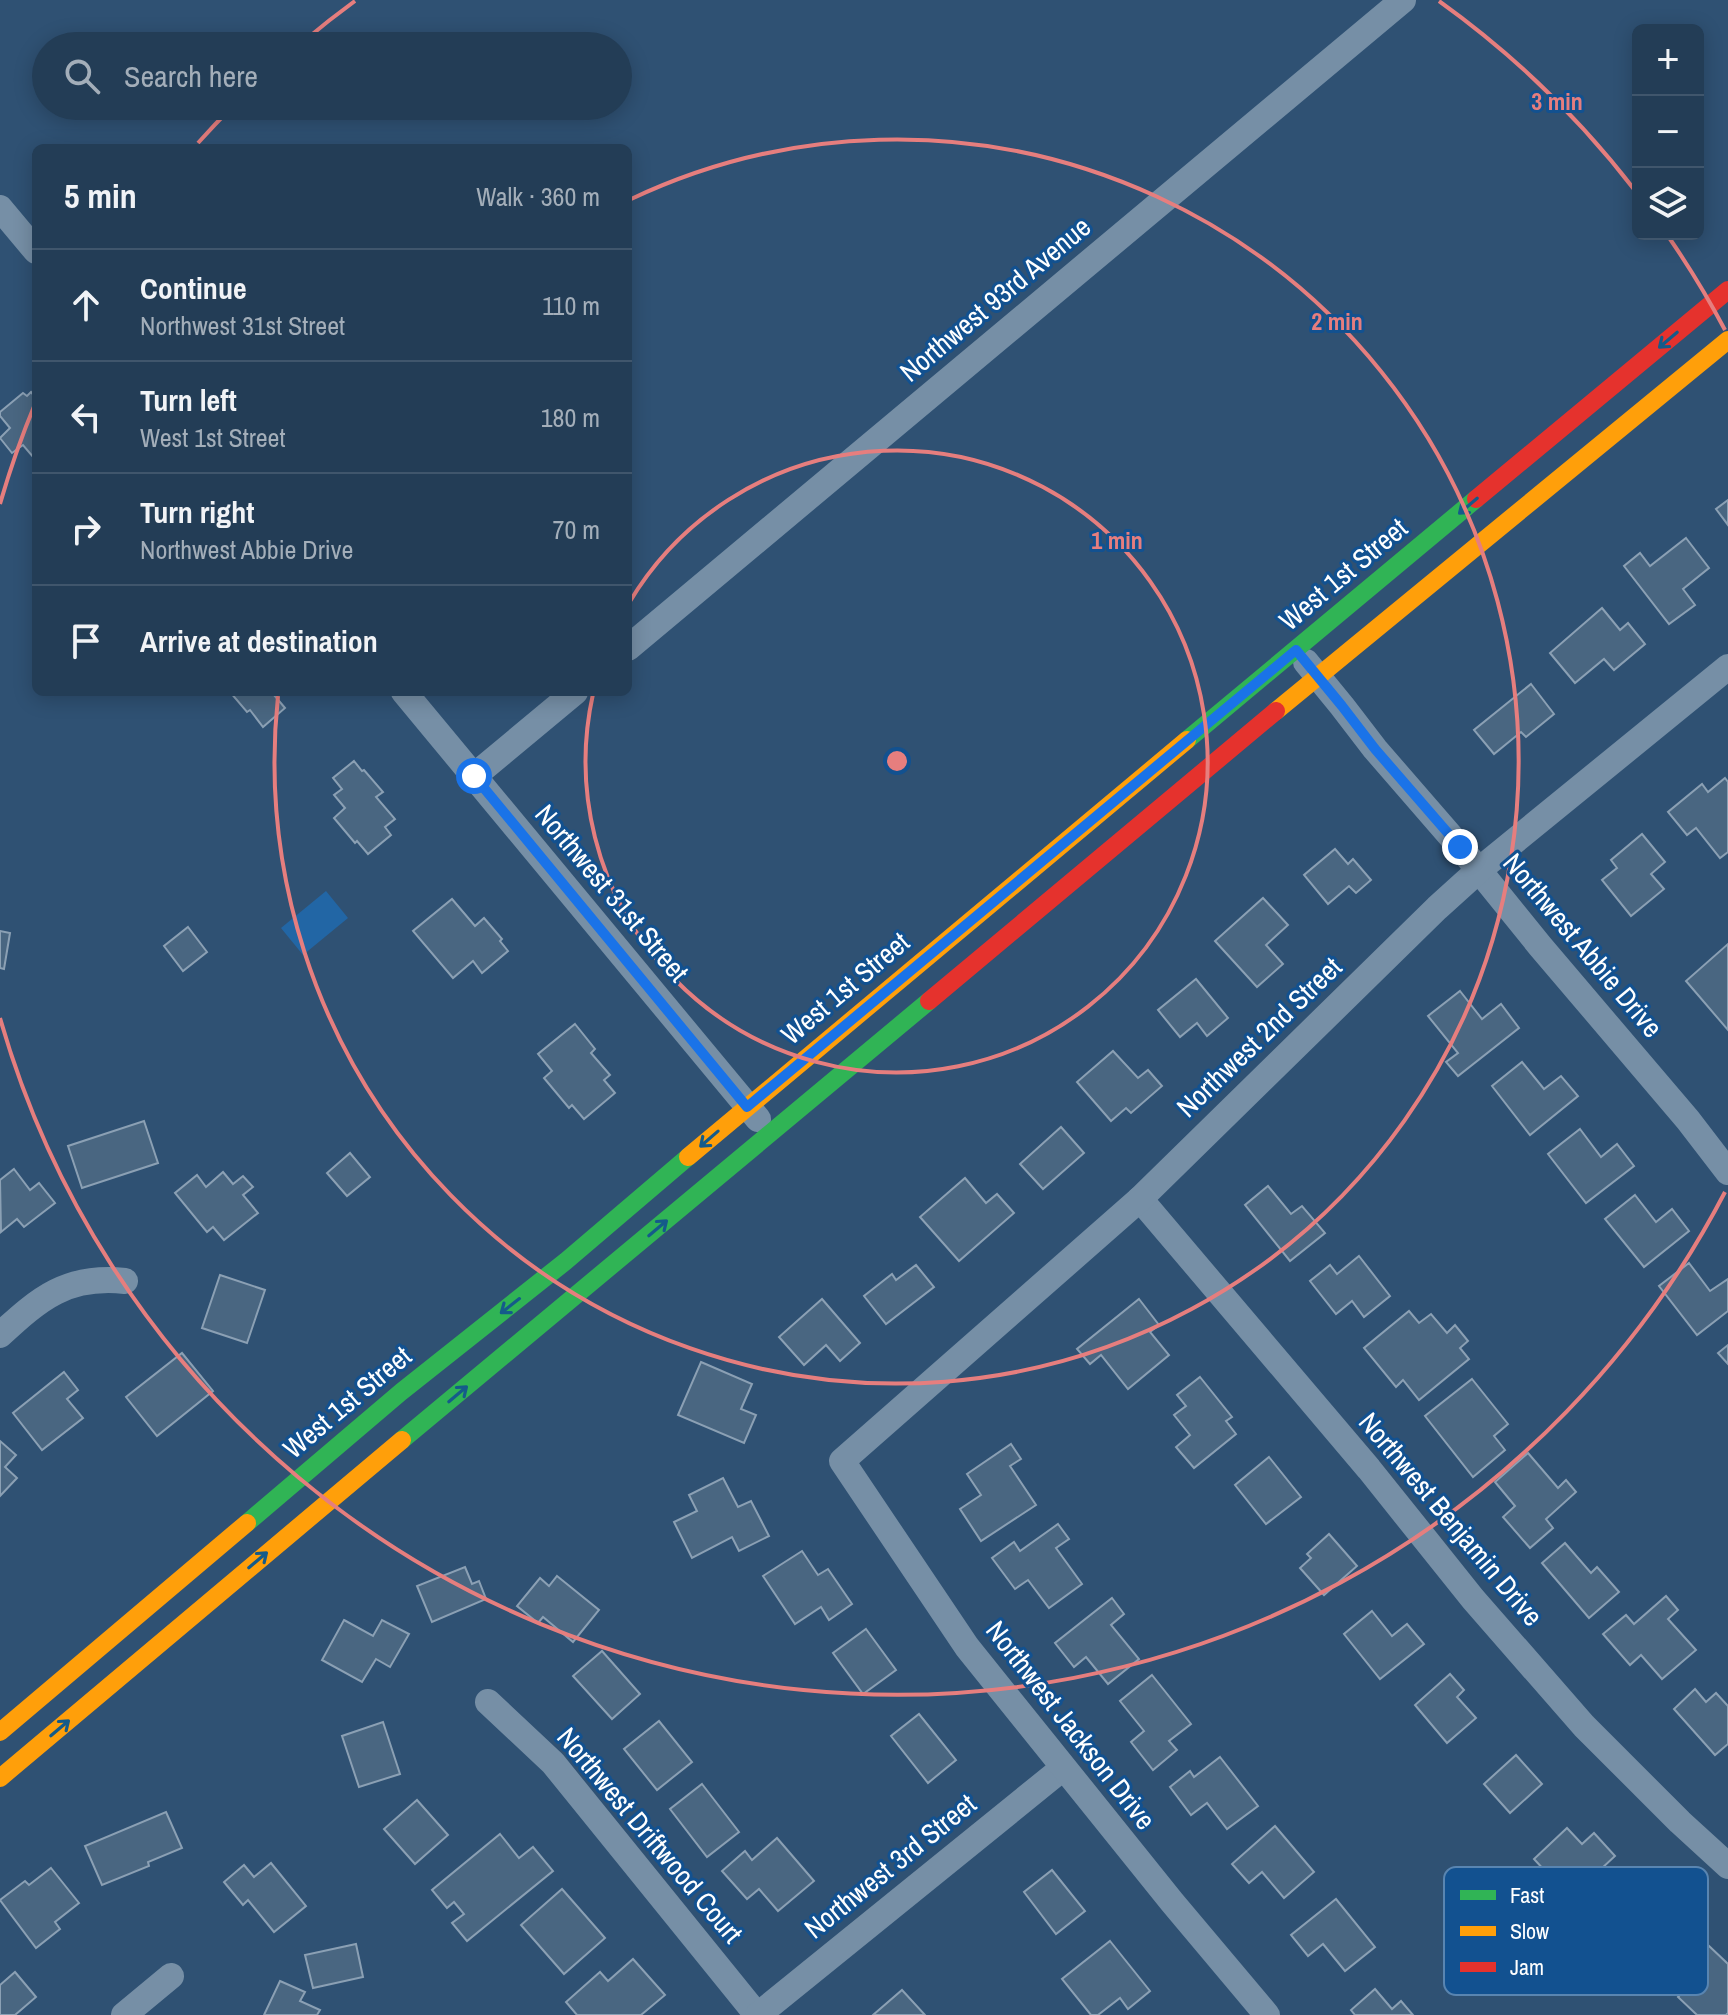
<!DOCTYPE html>
<html lang="en">
<head>
<meta charset="utf-8">
<style>
	body { margin:0; font-family:"Archivo Narrow",sans-serif; background:#2f4860; color:#f1f3f6 }
	.controls { position:absolute; right:24px; top:24px; display:grid; overflow:hidden; border-radius:12px; box-shadow:0 4px 20px #0003 }
	.controls button { width:72px; height:72px; display:grid; place-items:center; padding:0; border:0; border-bottom:2px solid #40566c; background:#233d56; color:#f1f3f6; font:40px sans-serif }
	.stop { position:absolute; width:24px; height:24px; margin:-18px; border:6px solid #1a73e8; border-radius:50%; background:#fff }
	.stop.end { background:#1a73e8; border-color:#fff; box-shadow:0 2px 8px #0008 }
	.list { margin:0; padding:0; list-style:none }
	h2 { display:flex; justify-content:space-between; align-items:center; height:104px; margin:0; padding:0 32px; font-size:34px }
	h2 small { font-size:26px; font-weight:400; color:#a3aeb9 }
	.list li { display:grid; grid-template-columns:52px 1fr auto; gap:24px; align-items:center; box-sizing:border-box; height:112px; padding:0 32px; border-top:2px solid #40566c }
	.list b { display:block; font-size:30px; white-space:nowrap }
	.list p { margin:0; font-size:26px; white-space:nowrap; color:#a3aeb9 }
	.list em { font-size:26px; font-style:normal; color:#a3aeb9 }
	.icon { flex:none; width:44px; height:44px; fill:none; stroke:currentColor; stroke-width:2; stroke-linecap:round; stroke-linejoin:round }
	.map { position:relative; flex:none; width:1728px; height:2015px; overflow:hidden }
	.search { position:absolute; background:#233d56; box-shadow:0 4px 20px #0003; left:32px; top:32px; width:600px; height:88px; display:flex; align-items:center; gap:20px; box-sizing:border-box; padding:0 28px; border-radius:44px; color:#a3aeb9; font-size:30px }
	.panel { position:absolute; background:#233d56; box-shadow:0 4px 20px #0003; left:32px; top:144px; width:600px; height:552px; border-radius:12px }
	.map>svg:first-child { display:block }
</style>
</head>
<body>
<div class="map">
<svg width="1728" height="2015" viewBox="0 0 1728 2015">
	<rect width="100%" height="100%" fill="#2f5173"/>
	<!-- green -->
	<polygon fill="#2266a5" points="326,891 348,918 303,955 281,928"/>
	<!-- building -->
	<g fill="#496681" stroke="#8ba0b4" stroke-width="2">
		<polygon points="31,392 36,398 36,456 34,458 23,445 12,453 0,438 10,428 0,416 0,412 23,393 27,396"/>
		<polygon points="1728,500 1728,525 1716,509"/>
		<polygon points="1686,538 1709,568 1683,589 1695,605 1669,624 1624,566 1640,553 1650,566"/>
		<polygon points="1602,608 1620,630 1628,623 1645,644 1614,670 1604,659 1575,683 1550,653"/>
		<polygon points="1531,684 1554,714 1526,737 1521,732 1494,754 1474,730"/>
		<polygon points="230,692 277,692 274,695 285,708 263,727 250,710 247,712"/>
		<polygon points="354,761 362,771 364,770 383,792 376,797 395,819 385,827 391,835 368,854 357,841 355,843 334,818 345,808 334,795 342,789 333,778"/>
		<polygon points="1725,778 1728,782 1728,852 1720,858 1696,828 1687,835 1668,812 1702,784 1708,792"/>
		<polygon points="1642,834 1665,862 1651,874 1664,889 1631,916 1602,880 1617,868 1611,860"/>
		<polygon points="1335,849 1348,864 1353,859 1371,880 1356,893 1349,886 1328,904 1304,875"/>
		<polygon points="1263,898 1288,925 1266,945 1283,964 1257,987 1215,941"/>
		<polygon points="452,899 475,926 484,918 502,939 500,941 508,951 482,973 473,961 453,978 413,931"/>
		<polygon points="188,927 207,952 183,971 164,946"/>
		<polygon points="0,931 10,933 4,969 0,968"/>
		<polygon points="1728,944 1728,1030 1686,981"/>
		<polygon points="1196,979 1228,1018 1207,1036 1197,1023 1180,1037 1158,1010"/>
		<polygon points="1460,991 1482,1019 1501,1004 1519,1028 1458,1076 1446,1062 1458,1053 1428,1016"/>
		<polygon points="575,1024 595,1049 591,1053 610,1075 604,1080 615,1093 584,1119 572,1105 569,1108 544,1078 552,1071 538,1054"/>
		<polygon points="1113,1051 1138,1078 1148,1070 1162,1086 1131,1113 1126,1108 1111,1121 1077,1082"/>
		<polygon points="1522,1062 1544,1089 1561,1076 1578,1096 1530,1135 1492,1086"/>
		<polygon points="144,1121 158,1163 82,1188 68,1146"/>
		<polygon points="1061,1127 1084,1153 1043,1189 1020,1164"/>
		<polygon points="1580,1129 1601,1157 1617,1144 1634,1166 1586,1203 1548,1154"/>
		<polygon points="350,1153 370,1177 347,1196 327,1173"/>
		<polygon points="14,1169 30,1190 39,1183 55,1203 24,1227 17,1219 1,1232 0,1180"/>
		<polygon points="223,1172 233,1184 243,1176 253,1187 243,1195 258,1213 224,1240 213,1227 207,1232 175,1193 197,1175 206,1187"/>
		<polygon points="965,1178 986,1203 997,1194 1014,1213 959,1261 920,1217"/>
		<polygon points="1268,1186 1291,1214 1302,1206 1325,1233 1290,1261 1245,1205"/>
		<polygon points="1635,1195 1656,1222 1672,1209 1689,1231 1644,1267 1605,1219"/>
		<polygon points="1359,1256 1390,1296 1364,1317 1352,1301 1336,1314 1310,1281 1330,1265 1337,1274"/>
		<polygon points="1689,1263 1710,1291 1728,1279 1728,1311 1697,1335 1659,1286"/>
		<polygon points="916,1265 934,1287 886,1324 864,1296 892,1274 896,1280"/>
		<polygon points="220,1275 265,1290 247,1343 202,1328"/>
		<polygon points="822,1299 860,1343 840,1361 826,1345 804,1365 779,1337"/>
		<polygon points="1139,1299 1159,1325 1150,1332 1169,1355 1128,1389 1101,1355 1090,1364 1077,1349"/>
		<polygon points="1409,1311 1419,1323 1431,1314 1447,1333 1455,1325 1468,1341 1460,1348 1469,1359 1419,1400 1403,1380 1396,1387 1364,1348"/>
		<polygon points="1728,1345 1728,1364 1718,1353"/>
		<polygon points="182,1353 213,1391 157,1436 126,1397"/>
		<polygon points="701,1362 752,1384 741,1409 756,1415 744,1443 678,1415"/>
		<polygon points="64,1372 78,1390 67,1399 83,1418 42,1450 13,1413"/>
		<polygon points="1200,1377 1232,1417 1226,1421 1236,1434 1194,1468 1176,1447 1190,1435 1174,1415 1186,1406 1177,1395"/>
		<polygon points="1472,1379 1508,1424 1494,1436 1505,1450 1473,1477 1425,1416"/>
		<polygon points="0,1441 16,1455 5,1467 17,1478 0,1496"/>
		<polygon points="1011,1444 1021,1459 1010,1466 1036,1505 981,1541 960,1509 981,1495 967,1474"/>
		<polygon points="1528,1453 1558,1488 1566,1480 1576,1492 1546,1519 1553,1528 1530,1548 1503,1517 1515,1506 1495,1482"/>
		<polygon points="1269,1457 1301,1497 1266,1524 1235,1485"/>
		<polygon points="723,1478 738,1507 751,1501 769,1536 739,1551 732,1537 692,1558 674,1522 697,1511 689,1495"/>
		<polygon points="1058,1524 1069,1539 1056,1548 1082,1584 1049,1608 1028,1580 1015,1589 992,1558 1014,1542 1020,1551"/>
		<polygon points="1329,1534 1357,1566 1324,1595 1300,1568 1311,1558 1307,1554"/>
		<polygon points="1565,1543 1591,1573 1597,1567 1619,1592 1589,1618 1542,1563"/>
		<polygon points="802,1551 818,1575 828,1569 852,1604 829,1620 821,1607 795,1624 763,1576"/>
		<polygon points="465,1567 472,1584 479,1581 486,1599 432,1622 417,1586"/>
		<polygon points="557,1576 599,1610 573,1642 543,1617 538,1623 517,1606 540,1578 549,1586"/>
		<polygon points="1666,1596 1678,1610 1668,1619 1696,1650 1662,1679 1641,1655 1630,1665 1603,1634 1626,1615 1634,1624"/>
		<polygon points="1112,1598 1124,1614 1111,1625 1139,1659 1108,1684 1086,1657 1074,1667 1055,1643"/>
		<polygon points="1372,1611 1392,1636 1407,1624 1424,1644 1380,1679 1344,1634"/>
		<polygon points="344,1620 373,1636 382,1620 409,1634 390,1667 376,1659 362,1682 322,1660"/>
		<polygon points="866,1629 896,1670 863,1694 833,1653"/>
		<polygon points="602,1651 640,1694 612,1719 573,1676"/>
		<polygon points="1450,1674 1464,1690 1457,1697 1476,1718 1447,1743 1415,1705"/>
		<polygon points="1152,1675 1191,1724 1169,1741 1177,1750 1153,1770 1131,1742 1144,1731 1120,1701"/>
		<polygon points="1695,1689 1706,1702 1716,1693 1728,1706 1728,1744 1715,1755 1674,1709"/>
		<polygon points="919,1714 956,1760 928,1783 891,1736"/>
		<polygon points="659,1721 692,1762 657,1790 624,1749"/>
		<polygon points="383,1722 400,1774 359,1787 342,1736"/>
		<polygon points="1516,1755 1542,1784 1510,1813 1484,1784"/>
		<polygon points="1220,1757 1258,1806 1227,1829 1207,1803 1191,1815 1170,1787 1190,1771 1194,1777"/>
		<polygon points="702,1784 739,1832 707,1857 670,1809"/>
		<polygon points="417,1800 448,1835 415,1864 384,1829"/>
		<polygon points="166,1812 182,1848 148,1862 149,1866 102,1885 85,1846"/>
		<polygon points="1275,1826 1314,1872 1284,1898 1262,1872 1249,1883 1232,1864"/>
		<polygon points="1567,1828 1582,1844 1594,1833 1615,1856 1570,1898 1534,1859"/>
		<polygon points="500,1834 519,1858 533,1847 553,1871 467,1941 452,1923 464,1914 454,1902 447,1908 432,1890"/>
		<polygon points="777,1838 814,1881 778,1911 759,1889 747,1899 722,1871 745,1851 752,1860"/>
		<polygon points="271,1863 306,1906 274,1932 248,1900 243,1905 224,1882 244,1865 254,1877"/>
		<polygon points="51,1868 79,1903 55,1922 60,1929 36,1948 0,1900 25,1881 29,1885"/>
		<polygon points="1052,1870 1085,1911 1056,1934 1024,1892"/>
		<polygon points="562,1889 605,1938 564,1974 521,1925"/>
		<polygon points="1336,1899 1375,1947 1345,1971 1323,1944 1308,1956 1291,1935"/>
		<polygon points="1110,1941 1150,1991 1128,2009 1120,1998 1098,2015 1091,2015 1062,1979"/>
		<polygon points="356,1944 363,1977 313,1988 305,1955"/>
		<polygon points="1708,1945 1728,1964 1728,2013 1726,2015 1697,2015 1678,1997 1693,1981 1683,1970"/>
		<polygon points="633,1959 665,1995 641,2015 577,2015 566,2002 600,1972 608,1981"/>
		<polygon points="15,1972 36,1997 15,2015 0,2015 0,1985"/>
		<polygon points="280,1981 305,1992 300,2001 320,2010 317,2015 264,2015"/>
		<polygon points="1375,1989 1392,2009 1401,2001 1413,2015 1355,2015 1351,2010"/>
		<polygon points="902,1990 925,2015 873,2015"/>
	</g>
	<g fill="none" stroke-linecap="round" stroke-linejoin="round">
		<!-- street -->
		<g stroke="#768fa6" stroke-width="26">
			<polyline points="0,208 36,251"/>
			<polyline points="628,648 1403,0"/>
			<polyline points="1306,662 1342,706 1375,749 1460,847 1540,946 1688,1120 1728,1172"/>
			<polyline points="404,692 758,1119"/>
			<polyline points="474,776 575,692"/>
			<polyline points="1140,1199 1369,1469 1473,1599 1584,1726 1680,1822 1728,1866"/>
			<path d="M0,1335C40,1298 67,1275 125,1281"/>
			<polyline points="488,1702 553,1763 757,2015"/>
			<polyline points="124,2015 171,1976"/>
			<polyline points="758,2015 1063,1768"/>
			<polyline points="1267,2015 1172,1902 967,1647 842,1461 1140,1199 1437,908 1479,870 1728,667"/>
		</g>
		<!-- fast -->
		<g stroke="#30b455" stroke-width="18">
			<polyline points="1187,740 1476,499"/>
			<polyline points="402,1440 929,1001"/>
			<polyline points="247,1523 401,1392 566,1261 688,1157"/>
		</g>
		<!-- slow -->
		<g stroke="#ff9f0a" stroke-width="18">
			<polyline points="1276,711 1728,340"/>
			<polyline points="688,1157 1187,740"/>
			<polyline points="0,1732 247,1523"/>
			<polyline points="0,1778 402,1440"/>
		</g>
		<!-- jam -->
		<g stroke="#e5322d" stroke-width="18">
			<polyline points="1476,499 1728,290"/>
			<polyline points="929,1001 1276,711"/>
		</g>
	</g>
	<!-- one-way arrows -->
	<defs><path id="oneway-shaft" d="M-6 0H5M1.5-3L5.5 0L1.5 3" fill="none" stroke-width="1.6" stroke-linecap="round" stroke-linejoin="round" transform="scale(2)"/></defs>
	<g stroke="#155b8a">
		<use href="#oneway-shaft" transform="translate(1668 340) rotate(140)"/>
		<use href="#oneway-shaft" transform="translate(1468 506) rotate(140)"/>
		<use href="#oneway-shaft" transform="translate(709 1139) rotate(139)"/>
		<use href="#oneway-shaft" transform="translate(658 1228) rotate(-40)"/>
		<use href="#oneway-shaft" transform="translate(510 1306) rotate(142)"/>
		<use href="#oneway-shaft" transform="translate(458 1394) rotate(-40)"/>
		<use href="#oneway-shaft" transform="translate(258 1560) rotate(-40)"/>
		<use href="#oneway-shaft" transform="translate(60 1728) rotate(-40)"/>
	</g>
	<g fill="none" stroke-linecap="round" stroke-linejoin="round">
		<!-- route -->
		<polyline stroke="#1a73e8" stroke-width="10" points="474,776 747,1107 1296,650 1342,706 1375,749 1460,847"/>
	</g>
	<!-- distance rings -->
	<g fill="none" stroke="#e67e7e" stroke-width="4">
		<path d="M629 603A311 311 0 1 1 593 694"/>
		<path d="M629 200A622 622 0 1 1 278 696"/>
		<path d="M1725 1192A933 933 0 0 1 0 1018M0 504A933 933 0 0 1 35 404M198 143A933 933 0 0 1 232 107M304 41A933 933 0 0 1 355 1M1439 1A933 933 0 0 1 1637 193M1670 239A933 933 0 0 1 1725 330"/>
	</g>
	<g text-anchor="middle" stroke-width="6" stroke-linejoin="round" paint-order="stroke">
		<!-- street labels -->
		<g font-size="28" fill="#fff" stroke="#125190">
			<text transform="translate(995 299) rotate(-40)" y="10">Northwest 93rd Avenue</text>
			<text transform="translate(1343 574) rotate(-40)" y="10">West 1st Street</text>
			<text transform="translate(612 893) rotate(50)" y="10">Northwest 31st Street</text>
			<text transform="translate(1583 945) rotate(50)" y="10">Northwest Abbie Drive</text>
			<text transform="translate(845 988) rotate(-40)" y="10">West 1st Street</text>
			<text transform="translate(1259 1037) rotate(-44)" y="10">Northwest 2nd Street</text>
			<text transform="translate(347 1402) rotate(-40)" y="10">West 1st Street</text>
			<text transform="translate(1451 1519) rotate(50)" y="10">Northwest Benjamin Drive</text>
			<text transform="translate(1071 1725) rotate(52)" y="10">Northwest Jackson Drive</text>
			<text transform="translate(650 1835) rotate(50)" y="10">Northwest Driftwood Court</text>
			<text transform="translate(890 1866) rotate(-39)" y="10">Northwest 3rd Street</text>
		</g>
	</g>
	<!-- legend -->
	<rect x="1444" y="1867" width="264" height="128" rx="12" fill="#125190" stroke="#5985b1" stroke-width="2"/>
	<rect x="1460" y="1890" width="36" height="10" fill="#30b455"/>
	<rect x="1460" y="1926" width="36" height="10" fill="#ff9f0a"/>
	<rect x="1460" y="1962" width="36" height="10" fill="#e5322d"/>
	<g font-size="22" fill="#fff">
		<text x="1510" y="1903">Fast</text>
		<text x="1510" y="1939">Slow</text>
		<text x="1510" y="1975">Jam</text>
	</g>
	<circle cx="897" cy="761" r="12" fill="#e67e7e" stroke="#125190" stroke-width="4"/>
	<g font-size="24" text-anchor="middle" font-weight="bold" fill="#e67e7e" stroke="#125190" stroke-width="6" stroke-linejoin="round" paint-order="stroke">
		<text x="1557" y="110">3 min</text>
		<text x="1337" y="330">2 min</text>
		<text x="1117" y="549">1 min</text>
	</g>
</svg>
<div class="controls">
<button>+</button>
<button>−</button>
<button><svg class="icon" aria-label="layers" viewBox="0 0 24 24"><path d="M12 4l9 5-9 5-9-5zM3 14l9 5 9-5"/></svg></button>
</div>
<div class="stop" style="left:474px;top:776px"></div>
<div class="stop end" style="left:1460px;top:847px"></div>
<div class="search"><svg class="icon" aria-label="search" viewBox="0 0 24 24"><circle cx="10" cy="10" r="6"/><path d="M15 15l6 6"/></svg>Search here</div>
<section class="panel">
<h2>5 min<small>Walk · 360 m</small></h2>
<ul class="list">
<li><svg class="icon" aria-label="ahead" viewBox="0 0 24 24"><path d="M12 20V5M6 11l6-6 6 6"/></svg><div><b>Continue</b><p>Northwest 31st Street</p></div><em>110 m</em></li>
<li><svg class="icon" aria-label="left" viewBox="0 0 24 24"><path d="M17 20v-9H6M10 6l-5 5 5 5"/></svg><div><b>Turn left</b><p>West 1st Street</p></div><em>180 m</em></li>
<li><svg class="icon" aria-label="right" viewBox="0 0 24 24"><path d="M7 20v-9h11M14 6l5 5-5 5"/></svg><div><b>Turn right</b><p>Northwest Abbie Drive</p></div><em>70 m</em></li>
<li><svg class="icon" aria-label="arrive" viewBox="0 0 24 24"><path d="M6 21V4h12l-3 4 3 4H6"/></svg><div><b>Arrive at destination</b></div></li>
</ul>
</section>
</div>
</body>
</html>
